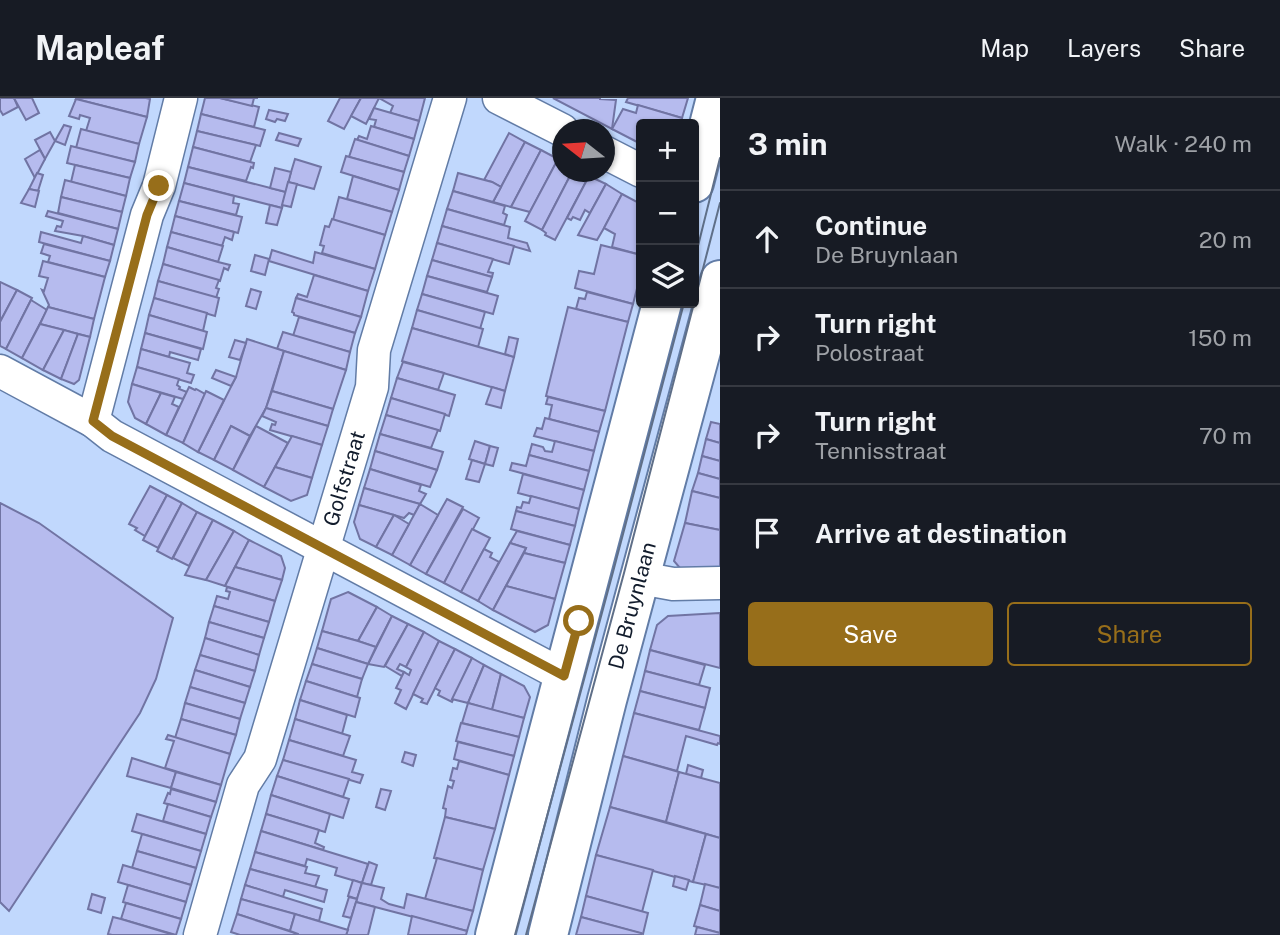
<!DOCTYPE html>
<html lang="en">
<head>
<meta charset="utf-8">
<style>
	body { margin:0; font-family:"Public Sans",sans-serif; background:#20242c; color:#f1f3f6 }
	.controls { position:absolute; right:21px; top:21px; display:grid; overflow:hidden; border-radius:7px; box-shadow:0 2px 5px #0004 }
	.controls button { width:63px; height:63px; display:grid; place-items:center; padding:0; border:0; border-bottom:2px solid #363941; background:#171b24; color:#f1f3f6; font:35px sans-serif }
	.compass { position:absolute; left:552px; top:21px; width:63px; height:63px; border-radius:50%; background:#171b24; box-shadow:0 2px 5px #0004; rotate:287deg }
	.stop { position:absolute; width:21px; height:21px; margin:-16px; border:5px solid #976e1a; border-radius:50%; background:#fff }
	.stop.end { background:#976e1a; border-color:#fff; box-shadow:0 2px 7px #0008 }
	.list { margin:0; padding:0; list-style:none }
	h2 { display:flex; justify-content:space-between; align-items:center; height:91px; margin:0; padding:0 28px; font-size:30px }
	h2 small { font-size:23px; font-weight:400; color:#9ea1a6 }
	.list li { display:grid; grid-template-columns:46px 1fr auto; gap:21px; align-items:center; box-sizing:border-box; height:98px; padding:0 28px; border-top:2px solid #363941 }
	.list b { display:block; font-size:26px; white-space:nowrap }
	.list p { margin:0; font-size:23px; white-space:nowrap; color:#9ea1a6 }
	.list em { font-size:23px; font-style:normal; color:#9ea1a6 }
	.actions { display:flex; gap:14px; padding:21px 28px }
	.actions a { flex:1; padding:16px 0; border:2px solid #976e1a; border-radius:7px; text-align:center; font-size:24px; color:#976e1a }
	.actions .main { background:#976e1a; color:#fff }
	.icon { flex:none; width:38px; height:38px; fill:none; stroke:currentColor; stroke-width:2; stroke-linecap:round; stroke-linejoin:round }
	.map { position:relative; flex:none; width:720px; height:837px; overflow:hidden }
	header { display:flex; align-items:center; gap:42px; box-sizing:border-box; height:98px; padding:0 35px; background:#171b24; border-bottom:2px solid #363941 }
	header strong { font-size:33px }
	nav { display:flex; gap:38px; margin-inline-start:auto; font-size:24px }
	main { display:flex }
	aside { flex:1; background:#171b24 }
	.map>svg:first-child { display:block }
</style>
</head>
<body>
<header>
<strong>Mapleaf</strong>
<nav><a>Map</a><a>Layers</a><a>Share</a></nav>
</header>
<main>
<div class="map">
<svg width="720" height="837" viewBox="0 0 720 837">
	<rect width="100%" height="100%" fill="#c1d8fd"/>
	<!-- building -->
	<g fill="#b6bbee" stroke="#7174a3" stroke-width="2">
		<polygon points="0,0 14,0 18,9 3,17 0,12"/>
		<polygon points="14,0 32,0 39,15 26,22"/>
		<polygon points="77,0 146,0 150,1 147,19 76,1"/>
		<polygon points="205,0 220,0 259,9 254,29 201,16"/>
		<polygon points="220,0 258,0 254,0 252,8"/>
		<polygon points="340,0 361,0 344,31 328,23"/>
		<polygon points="361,0 379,0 366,26 351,18"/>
		<polygon points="379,0 425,0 419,23 390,15 393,8"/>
		<polygon points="553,0 600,0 600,1 616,2 612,31"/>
		<polygon points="628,0 688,0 682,20 626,4"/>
		<polygon points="76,1 147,19 139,46 86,33 90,20 80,17 79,21 69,18"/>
		<polygon points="638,7 682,20 681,26 641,26 641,46 612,31 623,11 636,15"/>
		<polygon points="374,10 419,23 414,41 374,29 376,22 369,21"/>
		<polygon points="269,12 288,16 285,23 277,21 275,24 266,21"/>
		<polygon points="201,16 265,32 260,48 197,33"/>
		<polygon points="64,27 71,29 65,47 55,43"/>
		<polygon points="371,28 414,41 409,58 357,42 359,38 367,41"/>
		<polygon points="81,31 139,46 135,64 76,50"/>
		<polygon points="197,33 256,47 250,64 193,49"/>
		<polygon points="50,34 55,43 45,61 35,42"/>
		<polygon points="279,35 301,41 298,48 276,42"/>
		<polygon points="509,35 525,44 501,89 492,84 484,82"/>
		<polygon points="355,41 409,58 404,74 349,59"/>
		<polygon points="525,44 541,52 511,109 493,104"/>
		<polygon points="71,48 135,64 130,80 67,65"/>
		<polygon points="193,49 250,64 254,65 253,70 251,69 246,83 188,69"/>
		<polygon points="40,52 45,61 35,80 25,61"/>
		<polygon points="541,52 558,61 530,114 511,109"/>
		<polygon points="346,58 404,74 399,92 341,74"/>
		<polygon points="295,61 321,69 314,91 288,84"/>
		<polygon points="558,61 562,64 562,74 572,74 542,132 525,123"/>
		<polygon points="75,67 130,80 126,98 71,84"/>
		<polygon points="188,69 286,94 282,110 184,85"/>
		<polygon points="275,70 291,74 286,94 270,90"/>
		<polygon points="572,74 580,74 589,78 555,142 545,137 546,135 542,132"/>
		<polygon points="37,75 43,77 38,93 29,91"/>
		<polygon points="458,75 492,84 501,89 493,104 453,93"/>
		<polygon points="353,78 399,92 392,114 347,101"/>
		<polygon points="589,78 606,86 590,115 585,112 580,122 573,119 571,122 567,120"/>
		<polygon points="65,82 126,98 122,114 61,99"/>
		<polygon points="288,84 297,86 291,109 282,107"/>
		<polygon points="184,85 234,98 233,105 239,106 236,117 179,103"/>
		<polygon points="606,86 622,96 604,130 597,142 578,137"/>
		<polygon points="29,91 39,93 35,109 21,105"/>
		<polygon points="453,93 505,108 503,115 507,117 504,127 447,111"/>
		<polygon points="622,96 641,106 641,157 612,149 615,136 604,130"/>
		<polygon points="61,99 122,114 118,131 58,115"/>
		<polygon points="339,99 392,114 385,137 333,122"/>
		<polygon points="179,103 242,119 238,135 175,118"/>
		<polygon points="270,107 282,110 277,127 266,125"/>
		<polygon points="447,111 510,129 508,140 527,145 530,153 442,128"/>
		<polygon points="48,113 118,131 114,147 83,138 55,133 57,128 61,129 63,123 46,118"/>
		<polygon points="175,118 234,134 232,142 225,139 222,148 171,134"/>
		<polygon points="332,121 385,137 375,171 322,155 324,148 320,147 325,128 329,129"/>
		<polygon points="442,128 514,148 509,166 437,145"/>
		<polygon points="41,134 81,145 83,138 114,147 110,163 39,144"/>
		<polygon points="171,134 223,148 218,164 167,149"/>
		<polygon points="437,145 493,161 488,174 493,175 492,179 432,162"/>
		<polygon points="44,146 110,163 105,179 48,164 50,158 41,155"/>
		<polygon points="601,147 641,157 641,175 633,206 575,190 579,173 594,176"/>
		<polygon points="167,149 218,164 230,167 228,172 224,170 220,183 163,166"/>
		<polygon points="272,152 313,165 315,154 375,171 368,193 269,163"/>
		<polygon points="255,157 269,161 265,177 251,173"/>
		<polygon points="432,162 492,179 487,194 427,178"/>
		<polygon points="43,163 105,179 94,221 48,209 49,207 42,192 44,193 48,180 39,178"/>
		<polygon points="163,166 219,182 216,190 219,191 216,200 158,183"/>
		<polygon points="314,177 368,193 361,219 296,200 298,196 307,199"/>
		<polygon points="427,178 498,198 493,216 422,196"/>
		<polygon points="158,183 219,200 215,218 154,200"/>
		<polygon points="0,184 17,192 0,224"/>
		<polygon points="251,191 261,194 256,211 246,208"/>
		<polygon points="17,192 32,200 6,251 0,248 0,224"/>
		<polygon points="587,194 633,206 628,224 576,211 579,200 585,201"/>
		<polygon points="422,196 485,214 480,231 417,212"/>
		<polygon points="154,200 207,215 203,233 149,217"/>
		<polygon points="296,200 361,219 355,235 294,217 294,215 292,214"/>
		<polygon points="31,202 47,212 22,260 6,251"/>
		<polygon points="48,209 94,221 90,239 40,226"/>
		<polygon points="568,209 628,224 605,313 546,298"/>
		<polygon points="417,212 483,231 478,249 412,230"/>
		<polygon points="149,217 207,234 203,251 145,235"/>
		<polygon points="299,219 355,235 350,254 293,238"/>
		<polygon points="40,226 64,232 43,272 22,260"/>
		<polygon points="412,230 514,259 505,293 402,263"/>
		<polygon points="64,232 78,236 61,281 43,272"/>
		<polygon points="283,234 350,254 346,272 277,251"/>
		<polygon points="145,235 201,251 198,262 170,254 169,259 141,251"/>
		<polygon points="78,236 90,239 79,282 74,286 61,281"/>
		<polygon points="509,239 518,241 514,259 505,256"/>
		<polygon points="247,241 284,253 266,310 250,338 231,328 214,362 198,354 236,279"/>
		<polygon points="235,242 246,245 240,262 229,259"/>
		<polygon points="141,251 190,265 187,275 194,277 191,285 137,269"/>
		<polygon points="284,253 346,272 333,311 272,293"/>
		<polygon points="403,264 444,275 438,292 397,280"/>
		<polygon points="137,269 179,281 177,287 180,289 179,291 187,294 183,301 132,286"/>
		<polygon points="216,272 236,279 231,288 212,280"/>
		<polygon points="397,280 455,297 449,318 391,300"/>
		<polygon points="132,286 161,295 146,326 135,320 128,304"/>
		<polygon points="189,289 195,292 196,291 205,296 183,345 166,337"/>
		<polygon points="492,289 505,293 501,310 486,306"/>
		<polygon points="206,293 224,302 198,354 183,345"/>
		<polygon points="272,293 333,311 328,328 266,310"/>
		<polygon points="161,295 175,299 172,306 179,309 166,337 146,326"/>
		<polygon points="548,299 605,313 599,334 549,321 552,307 546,306"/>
		<polygon points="391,300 445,316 440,333 386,317"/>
		<polygon points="266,310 328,328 322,347 270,332 272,326 275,327 276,324 262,318"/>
		<polygon points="386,317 438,332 431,350 380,336"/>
		<polygon points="545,320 599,334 594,353 534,338 537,330 542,331"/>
		<polygon points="711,324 720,326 720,345 706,341"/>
		<polygon points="231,328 250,338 233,372 214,362"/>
		<polygon points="256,328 288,345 264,389 233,372"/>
		<polygon points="380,336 443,354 437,372 375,353"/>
		<polygon points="292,338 322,347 312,380 275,369"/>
		<polygon points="706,341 720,345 720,363 702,358"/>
		<polygon points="475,343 490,348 485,366 469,361"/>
		<polygon points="555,343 594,353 589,373 529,357 532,346 543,349 545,353 552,354"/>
		<polygon points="490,348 498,350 493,368 485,366"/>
		<polygon points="375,353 437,372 430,389 370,371"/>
		<polygon points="529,357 589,373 584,392 510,372 512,365 526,368"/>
		<polygon points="702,358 720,363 720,381 698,375"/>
		<polygon points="472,362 485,366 479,384 466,381"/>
		<polygon points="275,369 312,380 307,397 291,403 264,389"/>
		<polygon points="370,371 421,387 419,393 426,396 420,406 364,390"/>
		<polygon points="698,375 720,381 720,400 692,393"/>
		<polygon points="523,376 584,392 579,411 518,395"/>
		<polygon points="150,388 167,397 145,438 135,432 137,430 129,426"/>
		<polygon points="364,390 420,406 414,417 409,415 404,420 394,417 359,407"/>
		<polygon points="692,393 720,400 720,432 685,425"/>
		<polygon points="167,397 182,405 158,450 143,442"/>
		<polygon points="531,398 579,411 575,428 516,413 517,409 521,410 523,404 529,405"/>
		<polygon points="447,401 463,409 426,476 410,467"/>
		<polygon points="0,405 39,425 173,520 156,581 140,615 9,813 0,804"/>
		<polygon points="182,405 197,414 172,461 157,453"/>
		<polygon points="420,406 438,417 410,467 392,457"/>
		<polygon points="359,407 394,417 376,449 360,441 354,424"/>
		<polygon points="463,411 479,420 444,485 426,476"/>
		<polygon points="516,413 575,428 570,447 511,431"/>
		<polygon points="197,414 213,422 189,468 173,460"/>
		<polygon points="394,417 409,426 392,457 376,449"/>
		<polygon points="213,422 234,433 206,482 185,477"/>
		<polygon points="685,425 720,432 720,474 685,476 674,463"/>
		<polygon points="472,431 490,440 461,494 444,485"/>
		<polygon points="234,433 249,442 225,488 206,482"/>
		<polygon points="517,433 570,447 565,465 524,455 526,450 510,445"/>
		<polygon points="249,442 281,458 285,470 282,482 235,469"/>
		<polygon points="510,445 526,450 493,512 478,503"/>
		<polygon points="484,451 492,455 490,459 499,464 478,503 461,494"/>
		<polygon points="524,455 565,465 555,501 506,488"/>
		<polygon points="235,469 282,482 275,503 225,488"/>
		<polygon points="506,488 555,501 548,527 535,534 493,512"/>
		<polygon points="227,489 275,503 269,524 214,508 217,498 228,501 230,494 226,493"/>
		<polygon points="348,494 377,509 358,543 322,533 331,501"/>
		<polygon points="214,508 269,524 264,540 209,524"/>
		<polygon points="377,509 392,518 376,549 358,543"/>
		<polygon points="720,515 720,570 650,552 657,527 668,518"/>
		<polygon points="392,518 408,526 384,569 368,566"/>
		<polygon points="209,524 264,540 259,557 205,540"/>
		<polygon points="408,526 424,534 406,569 400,566 397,571 404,574 402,578 385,568"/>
		<polygon points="322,533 358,543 376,549 368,566 317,550"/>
		<polygon points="424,534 439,543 406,611 395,605 401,592 396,590 404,574 409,577 411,572 406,569"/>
		<polygon points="205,540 259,557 255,573 200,557"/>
		<polygon points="439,543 455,551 427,606 421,604 423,601 413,596"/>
		<polygon points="317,550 368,566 362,581 312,566"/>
		<polygon points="455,551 472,560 452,604 438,597 440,593 435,590"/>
		<polygon points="650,552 705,567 699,587 645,573"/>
		<polygon points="200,557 255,573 250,589 195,572"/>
		<polygon points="472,560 484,567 468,605 452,601"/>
		<polygon points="312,566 362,581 357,599 306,583"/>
		<polygon points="484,567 501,576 492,612 468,605"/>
		<polygon points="195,572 250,589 245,605 190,589"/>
		<polygon points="645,573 710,590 705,610 640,593"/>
		<polygon points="501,576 524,588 530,599 524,620 492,612"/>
		<polygon points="306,583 360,600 355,619 300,602"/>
		<polygon points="190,589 245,605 240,621 185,605"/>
		<polygon points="640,593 705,610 699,632 634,615"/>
		<polygon points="300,602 347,617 342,636 295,621"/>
		<polygon points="185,605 240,621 236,637 181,621"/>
		<polygon points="468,605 524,620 519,639 462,625"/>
		<polygon points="634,615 720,638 720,646 718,645 717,647 686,638 677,673 623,658"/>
		<polygon points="181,621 236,637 230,656 175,640"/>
		<polygon points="295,621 350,638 343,658 289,642"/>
		<polygon points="461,625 519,639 514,658 456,643"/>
		<polygon points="168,637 230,656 221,687 165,670 174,643 166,641"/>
		<polygon points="289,642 356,662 352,674 363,677 360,685 283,662"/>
		<polygon points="458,644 514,658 509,677 454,661"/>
		<polygon points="405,654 416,657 413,668 402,664"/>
		<polygon points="623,658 679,674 666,724 610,709"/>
		<polygon points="132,660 176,674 171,690 127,678"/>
		<polygon points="283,662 349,681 343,699 277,678"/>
		<polygon points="459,663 509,677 495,731 445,719 446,711 443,710 448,688 452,690 454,683 450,682 453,670 457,671"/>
		<polygon points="688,667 703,672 701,680 686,676"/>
		<polygon points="176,674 221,687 216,704 171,690"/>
		<polygon points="679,674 720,685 720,740 666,724"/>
		<polygon points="277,678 349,701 343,720 271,697"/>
		<polygon points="171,691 216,704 211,719 164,705 168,695 170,696"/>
		<polygon points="381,691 391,693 385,712 376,709"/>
		<polygon points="271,697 330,716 325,734 266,716"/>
		<polygon points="168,706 211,719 206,736 163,723"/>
		<polygon points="610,709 706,736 693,784 596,757"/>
		<polygon points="137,716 206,736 201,753 132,733"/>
		<polygon points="266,716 319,732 315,745 324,749 323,752 261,733"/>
		<polygon points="445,719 495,731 483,772 434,760"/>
		<polygon points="261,733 368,766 362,785 335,777 337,770 307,761 305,768 255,754"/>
		<polygon points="142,736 201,753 196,770 137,753"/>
		<polygon points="706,736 720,740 720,790 693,784"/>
		<polygon points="137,753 196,770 191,787 132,770"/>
		<polygon points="255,754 307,769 305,775 319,778 315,789 250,771"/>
		<polygon points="596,757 653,772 642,814 586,798"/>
		<polygon points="437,760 483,772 473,813 425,801"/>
		<polygon points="369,764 377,767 371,787 362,785"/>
		<polygon points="123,767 191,787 186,804 118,784"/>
		<polygon points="250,771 327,792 324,804 285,792 283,799 245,787"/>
		<polygon points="675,778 689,782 686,792 673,788"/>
		<polygon points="353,782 362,785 357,801 348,798"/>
		<polygon points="362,785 384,790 381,801 389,806 404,810 407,796 473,813 467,833 356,804"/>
		<polygon points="705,786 720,790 720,813 700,807"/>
		<polygon points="128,787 186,804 181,821 123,804"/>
		<polygon points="245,787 322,811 319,823 241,801"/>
		<polygon points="92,796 105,800 101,815 88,811"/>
		<polygon points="586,798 648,815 643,836 581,819"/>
		<polygon points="349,799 357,801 351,820 343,818"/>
		<polygon points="241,801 295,816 290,833 237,816"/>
		<polygon points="356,804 375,809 368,837 346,837"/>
		<polygon points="126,805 181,821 176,837 121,821"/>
		<polygon points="700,807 720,813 720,835 694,828"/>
		<polygon points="237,816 298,836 298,837 240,837 231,834"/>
		<polygon points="295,816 348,832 346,837 298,837 298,836 290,833"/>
		<polygon points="412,818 467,833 466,837 408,837"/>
		<polygon points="113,819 121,821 174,837 112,837 108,836"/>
		<polygon points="581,819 641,835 641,837 576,837"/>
		<polygon points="697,829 720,835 720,837 695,837"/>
	</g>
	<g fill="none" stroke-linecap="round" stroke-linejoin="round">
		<!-- minor casing -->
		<g stroke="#627ca6" stroke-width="35">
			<g id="minor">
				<polyline points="499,0 562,32"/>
				<polyline points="604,54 641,73"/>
				<polyline points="0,273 93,323 112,338 564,578"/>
				<polyline points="93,323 147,117 159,88 181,0"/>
				<polyline points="640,480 673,486 720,485"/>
				<path id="s1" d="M200,837L243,687L260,661L372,289L374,252L450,0"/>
			</g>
		</g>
		<!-- major casing -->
		<g stroke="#627ca6" stroke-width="42">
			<g id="major">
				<polyline points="694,85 716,0"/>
				<polyline points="495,837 662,205"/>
				<path id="s2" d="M548,837L607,602L720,182"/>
			</g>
		</g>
		<!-- minor -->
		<use href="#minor" stroke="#fff" stroke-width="32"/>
		<!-- major -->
		<use href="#major" stroke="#fff" stroke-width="38"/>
		<!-- tram -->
		<g stroke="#5f6f88" stroke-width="2">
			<polyline points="694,164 720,60"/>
			<polyline points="515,837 613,474 684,205"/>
			<polyline points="526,837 624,475 720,105"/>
		</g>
	</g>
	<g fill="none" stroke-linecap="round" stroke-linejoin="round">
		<!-- route -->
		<polyline stroke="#976e1a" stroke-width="9" points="159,88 147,117 93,323 112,338 564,578 579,523"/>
	</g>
	<g text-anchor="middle" stroke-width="5" stroke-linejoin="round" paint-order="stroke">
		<!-- street labels -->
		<g font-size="21" fill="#121c2c" stroke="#f5f8fd">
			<text dy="7" stroke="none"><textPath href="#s1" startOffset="480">Golfstraat</textPath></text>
			<text dy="7" stroke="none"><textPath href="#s2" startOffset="340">De Bruynlaan</textPath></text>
		</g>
	</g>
</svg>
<div class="controls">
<button>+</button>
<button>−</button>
<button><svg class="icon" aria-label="layers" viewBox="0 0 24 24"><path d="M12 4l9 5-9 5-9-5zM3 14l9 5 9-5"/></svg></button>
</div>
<svg class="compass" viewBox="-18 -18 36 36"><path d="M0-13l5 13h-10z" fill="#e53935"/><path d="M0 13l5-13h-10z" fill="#9ea1a6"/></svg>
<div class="stop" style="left:579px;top:523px"></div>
<div class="stop end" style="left:159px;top:88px"></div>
</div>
<aside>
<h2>3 min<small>Walk · 240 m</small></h2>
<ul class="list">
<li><svg class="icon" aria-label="ahead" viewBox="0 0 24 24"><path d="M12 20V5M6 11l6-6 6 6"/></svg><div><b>Continue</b><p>De Bruynlaan</p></div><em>20 m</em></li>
<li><svg class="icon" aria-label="right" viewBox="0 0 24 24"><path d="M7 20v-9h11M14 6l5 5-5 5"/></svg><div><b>Turn right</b><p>Polostraat</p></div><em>150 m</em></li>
<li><svg class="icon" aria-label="right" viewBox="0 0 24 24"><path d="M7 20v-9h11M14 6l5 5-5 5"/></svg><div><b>Turn right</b><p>Tennisstraat</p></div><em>70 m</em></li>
<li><svg class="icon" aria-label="arrive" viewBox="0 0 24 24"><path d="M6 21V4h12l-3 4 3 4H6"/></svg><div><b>Arrive at destination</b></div></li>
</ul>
<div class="actions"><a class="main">Save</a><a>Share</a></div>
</aside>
</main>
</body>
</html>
